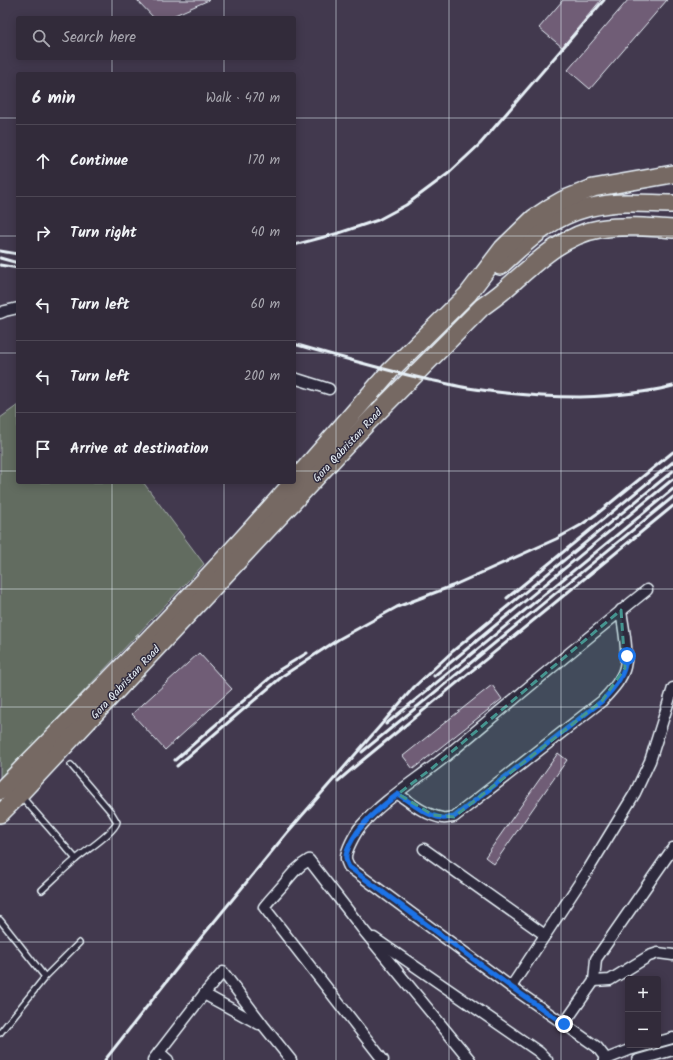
<!DOCTYPE html>
<html lang="en">
<head>
<meta charset="utf-8">
<style>
	body { margin:0; font-family:Kalam,sans-serif; background:#3d3745; color:#f1f3f6 }
	.controls { position:absolute; right:12px; bottom:12px; display:grid; overflow:hidden; border-radius:4px; box-shadow:0 2px 10px #0003 }
	.controls button { width:36px; height:36px; display:grid; place-items:center; padding:0; border:0; border-bottom:1px solid #4d4754; background:#322b3a; color:#f1f3f6; font:20px sans-serif }
	.stop { position:absolute; width:12px; height:12px; margin:-9px; border:3px solid #1a73e8; border-radius:50%; background:#fff }
	.stop.end { background:#1a73e8; border-color:#fff; box-shadow:0 1px 4px #0008 }
	.list { margin:0; padding:0; list-style:none }
	h2 { display:flex; justify-content:space-between; align-items:center; height:52px; margin:0; padding:0 16px; font-size:17px }
	h2 small { font-size:13px; font-weight:400; color:#a8a7af }
	.list li { display:grid; grid-template-columns:26px 1fr auto; gap:12px; align-items:center; box-sizing:border-box; height:72px; padding:0 16px; border-top:1px solid #4d4754 }
	.list b { display:block; font-size:15px; white-space:nowrap }
	.list em { font-size:13px; font-style:normal; color:#a8a7af }
	.icon { flex:none; width:22px; height:22px; fill:none; stroke:currentColor; stroke-width:2; stroke-linecap:round; stroke-linejoin:round }
	.map { position:relative; flex:none; width:673px; height:1060px; overflow:hidden }
	.search { position:absolute; background:#322b3a; box-shadow:0 2px 10px #0003; left:16px; top:16px; width:280px; height:44px; display:flex; align-items:center; gap:10px; box-sizing:border-box; padding:0 14px; border-radius:4px; color:#a8a7af; font-size:15px }
	.panel { position:absolute; background:#322b3a; box-shadow:0 2px 10px #0003; left:16px; top:72px; width:280px; height:412px; border-radius:4px }
	.map>svg:first-child { display:block }
</style>
</head>
<body>
<div class="map">
<svg width="673" height="1060" viewBox="0 0 673 1060">
	<rect width="100%" height="100%" fill="#42394e"/>
	<filter id="ink" filterUnits="userSpaceOnUse"><feTurbulence type="fractalNoise" baseFrequency=".025" numOctaves="2"/><feDisplacementMap in="SourceGraphic" scale="8" xChannelSelector="R" yChannelSelector="G"/><feConvolveMatrix kernelMatrix="1 2 1 2 8 2 1 2 1" color-interpolation-filters="sRGB"/></filter>
	<g filter="url(#ink)">
		<!-- green -->
		<polygon fill="#626c60" stroke="#a5aeac" points="18,405 18,482 143,482 204,564 0,780 0,418"/>
		<!-- building -->
		<g fill="#705d76" stroke="#e8f1f8">
			<polygon points="137,0 209,0 168,18 154,18"/>
			<polygon points="563,0 601,0 562,47 539,28"/>
			<polygon points="628,0 667,0 590,89 568,70"/>
			<polygon points="199,653 232,689 165,750 132,714"/>
			<polygon points="492,685 502,699 413,769 403,756"/>
			<polygon points="558,753 567,760 494,864 485,857"/>
		</g>
		<g fill="none" stroke-linecap="round" stroke-linejoin="round">
			<!-- lane casing -->
			<g stroke="#e8f1f8" stroke-width="8">
				<g id="lane">
					<polyline points="22,797 76,859"/>
					<path d="M42,890C53,880 64,869 75,860C85,851 114,833 117,822L111,812L71,765"/>
					<polyline points="0,920 45,977"/>
					<polyline points="0,1033 45,977 79,943"/>
				</g>
			</g>
			<!-- street casing -->
			<g stroke="#e8f1f8" stroke-width="13">
				<g id="street">
					<polyline points="0,313 5,311 18,308"/>
					<polyline points="294,378 329,389"/>
					<path d="M398,794C411,803 425,815 442,818C446,819 450,817 454,817L602,701C611,691 622,680 625,667C629,652 623,626 621,610"/>
					<polyline points="424,849 545,935"/>
					<polyline points="374,938 539,1052 547,1060"/>
					<polyline points="594,981 610,980 649,956 658,953 673,955"/>
					<polyline points="511,987 588,870 635,793 650,761 673,688"/>
					<polyline points="204,994 259,1024"/>
					<polyline points="564,1024 594,981 596,959 673,848"/>
					<polyline points="658,1042 673,1038"/>
					<polyline points="159,1052 168,1060"/>
					<polyline points="153,1060 204,994 223,972 263,1025 291,1060"/>
					<path d="M383,1060L264,907C270,899 277,892 283,885C291,875 298,866 309,860L364,931L470,1060"/>
					<polyline points="604,1060 629,1050 647,1045"/>
					<path d="M607,1060L597,1047L511,987L349,867C348,865 346,861 346,859C345,851 356,832 361,826C384,799 418,779 445,757C512,701 579,644 647,590"/>
					<polyline points="638,1060 673,1050"/>
				</g>
			</g>
			<!-- primary casing -->
			<g stroke="#e8f1f8" stroke-width="20">
				<g id="primary">
					<path d="M500,266C515,253 529,238 546,227C571,209 603,202 633,203C647,203 660,204 673,204"/>
					<polyline points="294,481 390,371 468,294 503,248 534,218 549,208 563,200 593,188 673,174"/>
					<path d="M0,791C100,690 200,589 293,482"/>
					<path d="M0,814L14,800L368,422L482,307C489,302 496,297 502,292C530,268 561,235 599,229C623,225 649,227 673,229"/>
				</g>
			</g>
			<!-- lane -->
			<use href="#lane" stroke="#2f2a3d" stroke-width="5"/>
			<!-- street -->
			<use href="#street" stroke="#2f2a3d" stroke-width="10"/>
			<!-- primary -->
			<use href="#primary" stroke="#766964" stroke-width="17"/>
			<!-- rail -->
			<g stroke="#e8f1f8" stroke-width="3">
				<polyline points="294,245 339,233 378,220 406,205 449,173 480,144 604,0"/>
				<polyline points="0,251 18,254"/>
				<polyline points="0,258 18,263"/>
				<polyline points="0,265 18,268"/>
				<path d="M294,344C339,357 384,370 429,380C442,382 455,386 468,388C505,394 542,397 580,397C611,396 642,394 673,386"/>
				<polyline points="507,598 673,462"/>
				<polyline points="434,676 673,479"/>
				<polyline points="386,724 673,489"/>
				<polyline points="362,752 673,497"/>
				<polyline points="175,760 279,670 307,653"/>
				<polyline points="177,766 284,675 339,639 397,607 452,586 556,539 581,525 598,513 673,452"/>
				<polyline points="338,781 358,764 673,506"/>
				<polyline points="105,1060 200,939 286,834 414,687 453,651 673,471"/>
			</g>
		</g>
	</g>
	<g fill="none" stroke-linecap="round" stroke-linejoin="round" filter="url(#ink)">
		<!-- route -->
		<path stroke="#1a73e8" stroke-width="5" d="M564,1024L511,987L349,867C348,865 346,861 346,858C345,854 348,850 349,846C360,823 378,809 398,794C411,803 425,815 442,818C446,819 450,817 454,817L602,701C616,686 624,677 627,656"/>
	</g>
	<!-- marked area -->
	<path fill="#459590" fill-opacity="0.2" stroke="#459590" stroke-width="3" stroke-dasharray="8 5" stroke-linejoin="round" d="M621,610L625,668L602,701L454,817L433,815L398,794L431,769Z"/>
	<!-- grid -->
	<path fill="none" stroke="#e8f1f8" stroke-width="1" stroke-opacity="0.55" d="M112,0V18M224,0V18M336,0V1060M449,0V1060M561,0V1060M112,58V74M224,58V74M0,118H18M294,118H673M0,236H18M294,236H673M0,353H18M294,353H673M0,471H18M294,471H673M112,482V1060M224,482V1060M0,589H673M0,707H673M0,824H673M0,942H673"/>
	<g text-anchor="middle" stroke-width="3" stroke-linejoin="round" paint-order="stroke">
		<!-- street labels -->
		<g font-size="11" fill="#e8f1f8" stroke="#2f2a3d">
			<text transform="translate(347 445) rotate(-47)" y="4">Gora Qabristan Road</text>
			<text transform="translate(125 682) rotate(-47)" y="4">Gora Qabristan Road</text>
		</g>
	</g>
</svg>
<div class="controls">
<button>+</button>
<button>−</button>
</div>
<div class="stop" style="left:627px;top:656px"></div>
<div class="stop end" style="left:564px;top:1024px"></div>
<div class="search"><svg class="icon" aria-label="search" viewBox="0 0 24 24"><circle cx="10" cy="10" r="6"/><path d="M15 15l6 6"/></svg>Search here</div>
<section class="panel">
<h2>6 min<small>Walk · 470 m</small></h2>
<ul class="list">
<li><svg class="icon" aria-label="ahead" viewBox="0 0 24 24"><path d="M12 20V5M6 11l6-6 6 6"/></svg><div><b>Continue</b></div><em>170 m</em></li>
<li><svg class="icon" aria-label="right" viewBox="0 0 24 24"><path d="M7 20v-9h11M14 6l5 5-5 5"/></svg><div><b>Turn right</b></div><em>40 m</em></li>
<li><svg class="icon" aria-label="left" viewBox="0 0 24 24"><path d="M17 20v-9H6M10 6l-5 5 5 5"/></svg><div><b>Turn left</b></div><em>60 m</em></li>
<li><svg class="icon" aria-label="left" viewBox="0 0 24 24"><path d="M17 20v-9H6M10 6l-5 5 5 5"/></svg><div><b>Turn left</b></div><em>200 m</em></li>
<li><svg class="icon" aria-label="arrive" viewBox="0 0 24 24"><path d="M6 21V4h12l-3 4 3 4H6"/></svg><div><b>Arrive at destination</b></div></li>
</ul>
</section>
</div>
</body>
</html>
